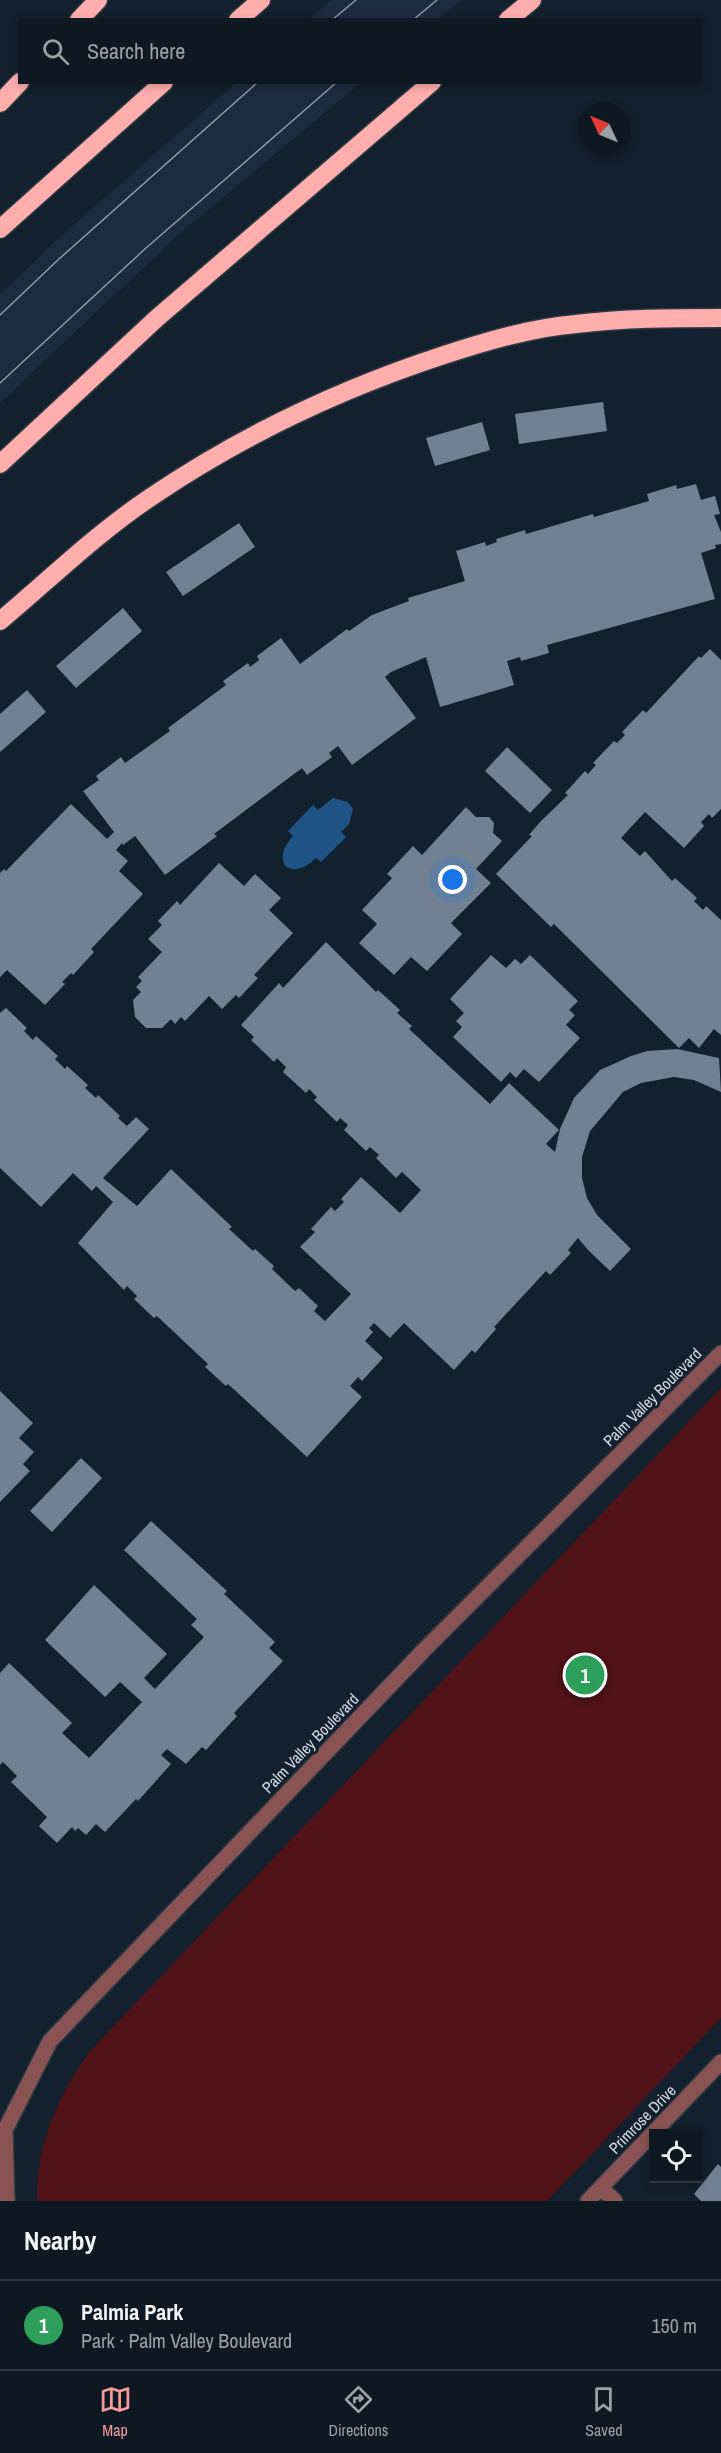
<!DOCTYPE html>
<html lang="en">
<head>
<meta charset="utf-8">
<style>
	body { margin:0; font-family:"Archivo Narrow",sans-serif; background:#1c252f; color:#f1f3f6 }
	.controls { position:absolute; right:18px; bottom:18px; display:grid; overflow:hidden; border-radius:0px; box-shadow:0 3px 9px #0003 }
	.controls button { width:54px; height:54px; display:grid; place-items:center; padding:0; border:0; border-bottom:2px solid #2e3740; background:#0e1822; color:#f1f3f6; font:30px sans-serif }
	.compass { position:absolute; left:577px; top:102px; width:54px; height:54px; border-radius:50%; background:#0e1822; box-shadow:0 3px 9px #0003; rotate:314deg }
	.you { position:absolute; left:453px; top:880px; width:21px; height:21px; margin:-15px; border:4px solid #fff; border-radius:50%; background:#1a73e8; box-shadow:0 0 0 9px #1a73e833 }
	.badge { display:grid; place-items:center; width:39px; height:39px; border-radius:50%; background:#f59b9a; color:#fff; font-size:20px; font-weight:700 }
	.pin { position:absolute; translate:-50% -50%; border:3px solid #fff; box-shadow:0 2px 6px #0006 }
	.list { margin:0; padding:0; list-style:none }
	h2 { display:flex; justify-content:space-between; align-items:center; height:78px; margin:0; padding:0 24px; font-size:26px }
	h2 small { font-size:20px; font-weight:400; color:#9ba0a5 }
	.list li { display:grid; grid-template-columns:39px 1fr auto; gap:18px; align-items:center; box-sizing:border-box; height:90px; padding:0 24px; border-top:2px solid #2e3740 }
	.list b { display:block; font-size:22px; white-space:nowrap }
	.list p { margin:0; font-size:20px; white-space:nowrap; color:#9ba0a5 }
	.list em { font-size:20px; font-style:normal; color:#9ba0a5 }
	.icon { flex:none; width:33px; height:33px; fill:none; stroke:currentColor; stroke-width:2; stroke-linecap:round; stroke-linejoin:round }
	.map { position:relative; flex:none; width:721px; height:2201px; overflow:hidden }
	.search { position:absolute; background:#0e1822; box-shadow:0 3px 9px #0003; left:18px; right:18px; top:18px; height:66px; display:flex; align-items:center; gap:15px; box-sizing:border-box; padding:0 21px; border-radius:0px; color:#9ba0a5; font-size:22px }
	.sheet { height:168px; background:#0e1822 }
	nav { display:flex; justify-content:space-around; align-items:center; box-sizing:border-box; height:84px; border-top:2px solid #2e3740; background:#0e1822; font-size:16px; color:#9ba0a5 }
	nav a { display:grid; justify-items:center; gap:3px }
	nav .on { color:#f59b9a }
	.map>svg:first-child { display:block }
</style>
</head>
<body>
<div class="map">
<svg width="721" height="2201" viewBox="0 0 721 2201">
	<rect width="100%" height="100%" fill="#13202d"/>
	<!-- built -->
	<g fill="#1c2c3e">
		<polygon points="331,0 462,0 437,19 309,19"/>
		<polygon points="237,82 360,83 177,236 0,403 0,294 62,235"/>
	</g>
	<!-- green -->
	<path fill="#511317" d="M721,1388V2018L547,2201H37C36,2144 58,2095 91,2050Z"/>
	<!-- water -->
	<path fill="#1f5486" d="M333,798L348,802L353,809L349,824L341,832L346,837L321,862L316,858C291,883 269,862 293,836L288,831L313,805L318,810Z"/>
	<!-- building -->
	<g fill="#728191">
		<polygon points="603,402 607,431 519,444 515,414"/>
		<polygon points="482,422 490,450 435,466 426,438"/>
		<polygon points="696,484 701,500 715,496 720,514 714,515 721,532 721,544 715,545 716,548 701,553 715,599 547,645 549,653 521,661 520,657 507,661 514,685 440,707 426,657 391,672 385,677 416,718 352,765 338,746 329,753 332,757 307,775 302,768 214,834 217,836 165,875 135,836 123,845 122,843 116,850 128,861 119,871 143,894 91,949 94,952 73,975 71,973 62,982 65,984 45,1005 7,970 0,977 0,873 4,869 6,871 71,804 107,839 114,832 83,791 99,780 96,776 121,757 125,763 170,731 168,728 226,685 223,681 248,663 250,667 259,660 257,656 281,638 300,664 347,629 349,631 372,615 409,601 408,598 465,581 456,551 485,542 486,546 497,542 496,539 525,530 526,534 593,514 594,517 649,501 647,494 676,485 677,489"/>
		<polygon points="239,523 255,547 183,596 166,572"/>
		<polygon points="123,608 142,631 76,688 56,666"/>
		<polygon points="710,649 721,660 721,809 712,818 709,814 701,822 704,826 684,848 645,812 621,838 640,856 645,851 672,881 675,878 697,898 694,901 703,910 706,906 721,920 721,1035 714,1029 699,1048 689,1038 679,1048 554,924 551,927 496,874 532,836 529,835 540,822 568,795 565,793 585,771 588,774 596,765 593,763 614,741 617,743 625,735 622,732 643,710 646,713 699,656 701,658"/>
		<polygon points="27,690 46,712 0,752 0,714"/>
		<polygon points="507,747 552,790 530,813 485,771"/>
		<polygon points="466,807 476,817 489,817 494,823 493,833 502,841 476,869 491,883 451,923 462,934 427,971 411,957 394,975 359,943 377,924 362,910 392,878 387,874 413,846 422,855"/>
		<polygon points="219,863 244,886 255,874 281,898 269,910 293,933 254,975 258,978 239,998 236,995 222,1009 209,996 185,1021 181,1017 175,1024 171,1019 162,1028 146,1028 135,1017 133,1000 141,992 136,987 142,981 138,977 162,952 148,939 162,925 158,921 177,901 180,905"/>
		<polygon points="326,942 376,992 378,990 400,1010 397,1013 412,1026 409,1029 490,1104 509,1083 559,1130 546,1144 555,1152 560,1129 574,1098 600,1070 631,1056 647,1051 677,1049 719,1058 721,1092 694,1080 674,1077 641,1083 623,1092 590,1131 582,1157 582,1178 587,1198 597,1215 631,1249 610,1271 588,1250 578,1238 568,1250 571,1253 550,1275 546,1271 494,1327 496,1329 475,1353 472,1350 454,1370 404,1323 390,1338 374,1323 369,1328 373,1332 365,1341 383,1358 362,1381 358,1377 350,1386 362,1397 307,1457 228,1384 226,1386 205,1367 208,1364 157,1316 154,1318 134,1299 137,1296 127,1286 124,1290 78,1243 113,1202 96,1186 92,1191 73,1173 41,1207 0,1168 0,1013 6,1008 27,1028 24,1031 33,1040 36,1036 58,1056 55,1059 65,1069 67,1066 88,1085 85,1088 96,1098 98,1095 120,1116 118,1118 127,1126 136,1117 149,1129 103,1178 137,1206 171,1169 232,1227 229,1229 253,1251 255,1249 274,1266 272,1269 295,1291 299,1288 318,1306 314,1311 325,1321 351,1294 300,1247 315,1232 311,1229 331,1207 335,1211 344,1202 341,1199 361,1177 400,1213 421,1190 402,1172 396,1178 376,1158 379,1155 370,1147 366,1151 344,1130 348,1125 340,1118 337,1122 314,1100 317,1097 309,1089 306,1093 283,1072 286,1067 277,1058 274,1062 251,1040 254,1037 241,1025 279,983 283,988"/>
		<polygon points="491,955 506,968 515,959 521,964 530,955 578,1001 569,1010 575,1015 566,1025 580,1038 539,1082 524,1069 516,1078 510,1072 501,1082 453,1037 462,1027 456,1021 464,1013 450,999"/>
		<polygon points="0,1391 33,1423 19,1438 34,1452 23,1464 30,1471 0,1502"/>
		<polygon points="81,1458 102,1478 52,1532 30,1511"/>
		<polygon points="151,1521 227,1591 224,1594 275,1642 269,1648 283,1661 234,1713 237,1716 206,1750 202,1747 186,1764 167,1749 161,1755 171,1764 138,1801 136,1799 105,1832 96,1824 86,1835 78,1828 75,1831 72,1827 57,1843 39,1826 47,1817 11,1782 17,1776 3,1762 0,1765 0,1673 9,1663 72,1723 62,1733 89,1758 142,1702 120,1682 105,1697 45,1640 94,1585 167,1654 144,1678 155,1689 204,1637 191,1625 197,1619 124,1550"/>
		<polygon points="718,2164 721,2167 721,2201 701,2201 694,2194"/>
	</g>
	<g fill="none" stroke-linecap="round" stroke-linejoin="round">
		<!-- minor casing -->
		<g stroke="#2e3a46" stroke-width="18">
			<g id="minor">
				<polyline points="601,2188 615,2201"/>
				<polyline points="588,2201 721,2062"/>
			</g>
		</g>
		<!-- tertiary casing -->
		<g stroke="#2e3a46" stroke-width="18">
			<polyline id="tertiary" points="7,2201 5,2130 50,2041 424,1650 721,1353"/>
		</g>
		<!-- motorway casing -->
		<g stroke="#2e3a46" stroke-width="21">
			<g id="motorway">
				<polyline points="79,20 98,0"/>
				<polyline points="238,20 261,0"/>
				<polyline points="508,20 532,0"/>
				<polyline points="0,103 20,82"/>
				<polyline points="0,229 164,82"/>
				<polyline points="0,464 157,318 432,82"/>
				<path d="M0,621C49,580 97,533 151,497C241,436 340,389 444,355C487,341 531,328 576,324C624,318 673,318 721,318"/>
			</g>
		</g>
		<!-- minor -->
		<use href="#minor" stroke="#885352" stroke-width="15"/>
		<!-- tertiary -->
		<use href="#tertiary" stroke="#885352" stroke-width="15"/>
		<!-- motorway -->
		<use href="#motorway" stroke="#ffaeac" stroke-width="18"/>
		<!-- tram -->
		<g stroke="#909aa4" stroke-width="1.5">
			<polyline points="332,20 356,0"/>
			<polyline points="413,20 437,0"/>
			<polyline points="0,315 59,259 258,82"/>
			<polyline points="0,383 146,248 337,82"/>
		</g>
	</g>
	<g text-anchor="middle" stroke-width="6" stroke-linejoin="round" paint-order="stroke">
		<!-- street labels -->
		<g font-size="16" fill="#d2dae3" stroke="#13202d">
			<text transform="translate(652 1397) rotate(-45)" y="6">Palm Valley Boulevard</text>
			<text transform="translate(310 1743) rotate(-46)" y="6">Palm Valley Boulevard</text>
			<text transform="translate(642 2119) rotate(-46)" y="6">Primrose Drive</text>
		</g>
	</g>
</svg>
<div class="controls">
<button><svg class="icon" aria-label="locate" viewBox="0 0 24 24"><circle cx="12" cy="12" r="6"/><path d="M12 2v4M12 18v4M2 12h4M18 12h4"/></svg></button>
</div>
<svg class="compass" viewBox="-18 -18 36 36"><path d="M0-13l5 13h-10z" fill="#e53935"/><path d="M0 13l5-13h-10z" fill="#9ba0a5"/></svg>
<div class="you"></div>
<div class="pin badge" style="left:585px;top:1675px;background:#2e9e5b">1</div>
<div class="search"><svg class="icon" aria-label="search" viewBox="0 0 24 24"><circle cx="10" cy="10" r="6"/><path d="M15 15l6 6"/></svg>Search here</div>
</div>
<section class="sheet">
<h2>Nearby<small></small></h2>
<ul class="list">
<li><span class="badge" style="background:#2e9e5b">1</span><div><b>Palmia Park</b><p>Park · Palm Valley Boulevard</p></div><em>150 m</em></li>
</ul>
</section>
<nav>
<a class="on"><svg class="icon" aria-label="map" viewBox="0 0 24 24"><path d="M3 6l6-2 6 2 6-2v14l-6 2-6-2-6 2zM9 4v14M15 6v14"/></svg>Map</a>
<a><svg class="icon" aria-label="directions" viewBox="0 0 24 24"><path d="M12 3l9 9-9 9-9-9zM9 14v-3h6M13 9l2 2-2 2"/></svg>Directions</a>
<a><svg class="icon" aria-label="saved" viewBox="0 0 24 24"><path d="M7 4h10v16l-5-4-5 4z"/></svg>Saved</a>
</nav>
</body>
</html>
